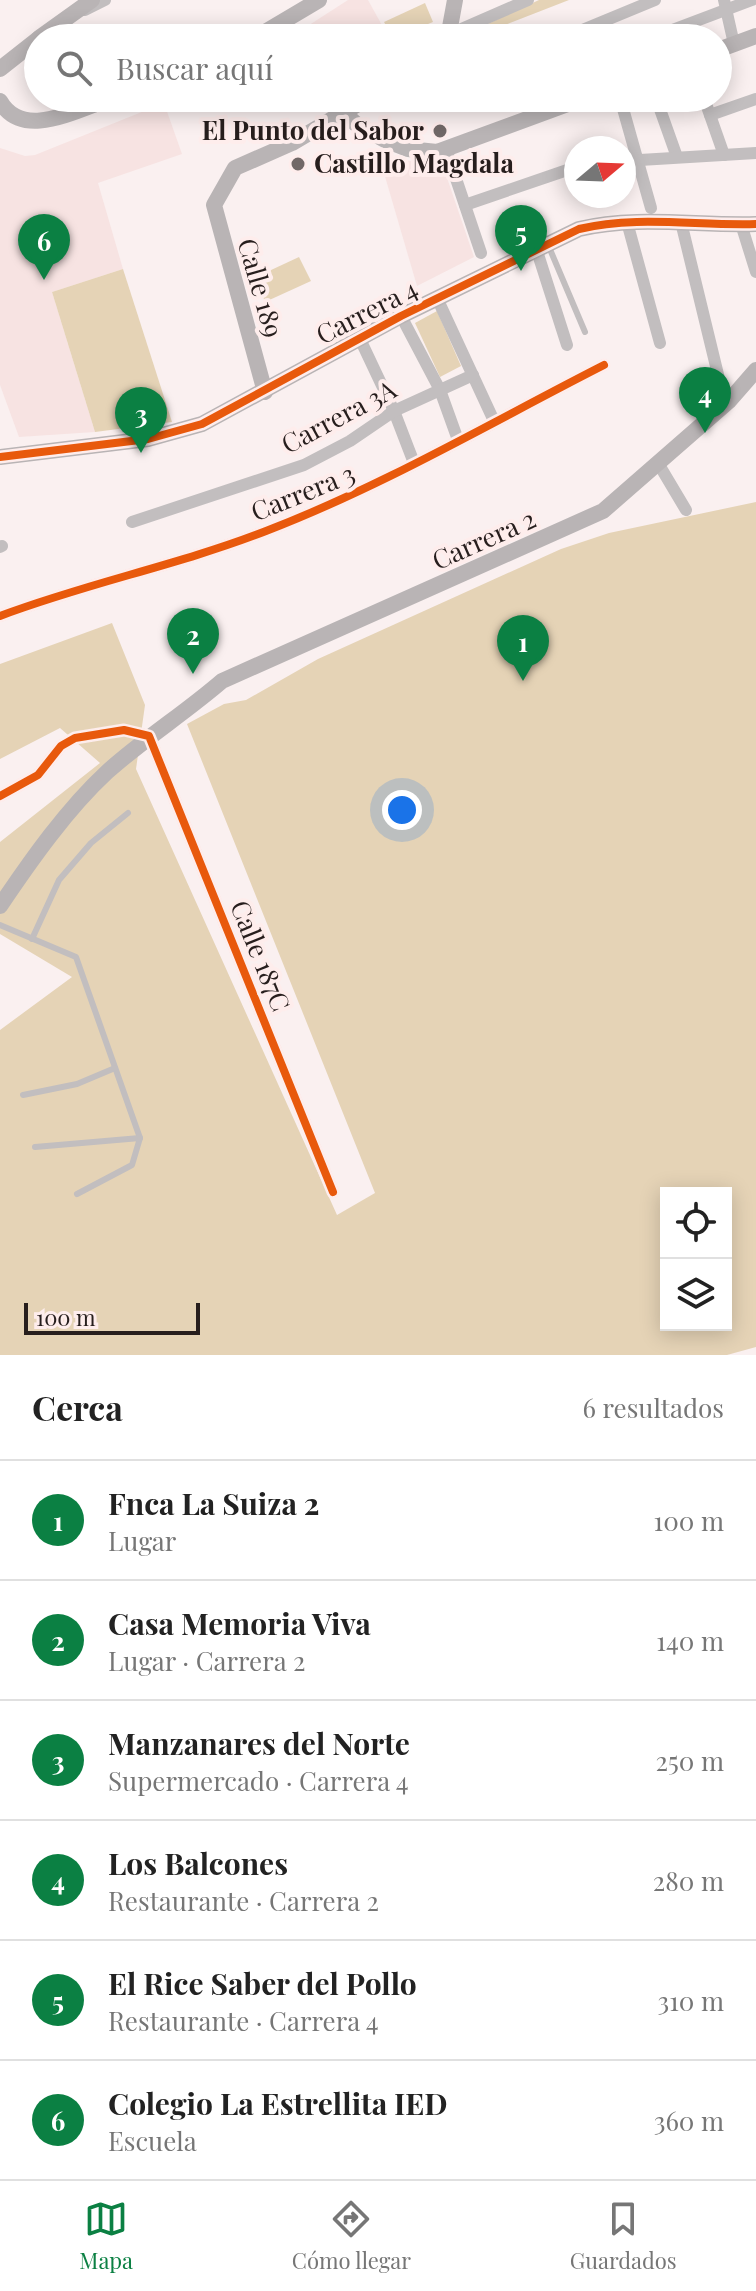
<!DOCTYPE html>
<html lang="es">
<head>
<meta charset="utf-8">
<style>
	body { margin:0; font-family:"Playfair Display",serif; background:#f2f2f2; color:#222 }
	.controls { position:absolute; right:24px; bottom:24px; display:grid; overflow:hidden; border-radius:0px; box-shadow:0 4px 20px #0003 }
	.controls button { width:72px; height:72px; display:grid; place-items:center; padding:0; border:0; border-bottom:2px solid #e0e0e0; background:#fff; color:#222; font:40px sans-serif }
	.compass { position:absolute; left:564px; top:136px; width:72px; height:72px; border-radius:50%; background:#fff; box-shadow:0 4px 20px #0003; rotate:71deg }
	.scale { position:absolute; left:24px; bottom:20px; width:176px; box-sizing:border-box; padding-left:8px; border:4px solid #271e1d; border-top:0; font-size:22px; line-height:28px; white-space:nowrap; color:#271e1d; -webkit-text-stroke:6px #feedec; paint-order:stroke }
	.you { position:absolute; left:402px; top:810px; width:28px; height:28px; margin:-20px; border:6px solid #fff; border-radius:50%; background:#1a73e8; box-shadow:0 0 0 12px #1a73e833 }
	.badge { display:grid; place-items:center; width:52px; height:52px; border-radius:50%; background:#0b8043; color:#fff; font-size:26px; font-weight:700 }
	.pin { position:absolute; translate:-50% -66px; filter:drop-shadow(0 2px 4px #0008) }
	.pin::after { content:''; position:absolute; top:42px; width:28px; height:24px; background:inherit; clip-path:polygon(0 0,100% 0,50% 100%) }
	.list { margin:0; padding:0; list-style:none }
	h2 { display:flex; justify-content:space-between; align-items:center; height:104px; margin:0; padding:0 32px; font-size:34px }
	h2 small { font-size:26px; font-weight:400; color:#767676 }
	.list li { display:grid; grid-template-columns:52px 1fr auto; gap:24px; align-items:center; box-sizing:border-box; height:120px; padding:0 32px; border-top:2px solid #e0e0e0 }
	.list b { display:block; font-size:30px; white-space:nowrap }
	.list p { margin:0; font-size:26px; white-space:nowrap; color:#767676 }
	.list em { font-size:26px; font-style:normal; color:#767676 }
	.icon { flex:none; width:44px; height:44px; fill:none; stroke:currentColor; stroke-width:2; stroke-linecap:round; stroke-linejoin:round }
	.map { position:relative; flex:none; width:756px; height:1355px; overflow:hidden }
	.search { position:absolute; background:#fff; box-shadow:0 4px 20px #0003; left:24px; right:24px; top:24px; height:88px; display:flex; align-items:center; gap:20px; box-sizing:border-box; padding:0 28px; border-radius:44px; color:#767676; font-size:30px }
	.sheet { height:824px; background:#fff }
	nav { display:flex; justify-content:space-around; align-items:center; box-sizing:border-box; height:112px; border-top:2px solid #e0e0e0; background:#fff; font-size:22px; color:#767676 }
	nav a { display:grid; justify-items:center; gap:4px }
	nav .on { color:#0b8043 }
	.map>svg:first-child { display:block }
</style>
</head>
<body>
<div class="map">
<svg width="756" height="1355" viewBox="0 0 756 1355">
	<rect width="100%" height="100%" fill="#faf0f0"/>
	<!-- built -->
	<g fill="#f7e3e2">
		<polygon points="348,0 368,0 389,38 306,38 303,29"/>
		<polygon points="164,103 182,154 98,183 123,269 52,292 95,432 19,437 0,385 0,148 25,156 35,155"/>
		<polygon points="379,156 443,166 474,257 417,286"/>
	</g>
	<!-- green -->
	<g fill="#e5d3b6" fill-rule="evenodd">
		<polygon points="539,0 569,0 500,27 504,38 458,38"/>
		<polygon points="425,3 433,22 393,38 384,22"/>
		<polygon points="299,257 311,281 265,302 256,277"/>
		<polygon points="123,269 172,422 95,432 52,292"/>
		<polygon points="437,311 461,366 440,377 415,323"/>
		<path d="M756,502V1347L727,1355H0V1030L72,977L0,934V842L100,763L60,728L0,759V664L112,623L145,705L136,769L337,1215L375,1193L187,724L224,704L246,700L318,659L561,549L609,533ZM666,1193H726V1325H666Z"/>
	</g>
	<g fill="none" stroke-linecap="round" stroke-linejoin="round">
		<!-- lane -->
		<g stroke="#c2bebf" stroke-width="6">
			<polyline points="549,247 585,332"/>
			<polyline points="0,925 76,957 140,1138 132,1165 77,1194"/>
			<polyline points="32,939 59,880 91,843 128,813"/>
			<polyline points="23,1095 77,1084 115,1068"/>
			<polyline points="35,1147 140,1138"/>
		</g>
		<!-- street -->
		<g stroke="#c2bebf" stroke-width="12">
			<polyline points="724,0 734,44"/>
			<polyline points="85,10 105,0"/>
			<polyline points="450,34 528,0"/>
			<polyline points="563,38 655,0"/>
			<polyline points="651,38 752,0"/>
			<polyline points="620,98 651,208"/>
			<polyline points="656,98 677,157"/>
			<polyline points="704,98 724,155"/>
			<polyline points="492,101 500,98"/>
			<polyline points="710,115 756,99"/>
			<polyline points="446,149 481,253"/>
			<polyline points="640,160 756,153"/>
			<polyline points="465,205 576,167"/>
			<polyline points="627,222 660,343"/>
			<polyline points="681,222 722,391"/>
			<polyline points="741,224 756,272"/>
			<polyline points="536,248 567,345"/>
			<polyline points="437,298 494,421"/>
			<polyline points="401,316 440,390 458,440"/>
			<polyline points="360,339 394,411 414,463"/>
			<polyline points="658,463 686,510"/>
			<polyline points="132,522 304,465 350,441 394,411 473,375"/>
			<polyline points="0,547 2,546"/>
			<path d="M0,616C87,583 179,565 266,531C383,486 492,422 604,365"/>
			<polyline points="0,796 38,775 61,746 75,738 124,730 149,736 333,1192"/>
		</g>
		<!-- secondary -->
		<g stroke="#b9b4b5" stroke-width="16">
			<polyline points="39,38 92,0"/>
			<polyline points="255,38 319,0"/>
			<polyline points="448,38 455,0"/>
			<polyline points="718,50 756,36"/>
			<polyline points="0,69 38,39"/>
			<path d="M0,101C23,142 79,108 113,98"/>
			<polyline points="344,113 356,124 385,140 408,149 437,152 584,98"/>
			<polyline points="265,392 214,205 235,168 292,143 368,98"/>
			<path d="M0,457L148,439L202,424L401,316L579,229C637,215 697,226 756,224"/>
			<path d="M0,906C31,860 67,809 107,772C145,738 185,713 222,681L603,511L729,401L756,370"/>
		</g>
		<!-- cycleway casing -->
		<g stroke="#feedec" stroke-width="13">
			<g id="cycleway">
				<path d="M0,457L148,439L202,424L401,316L579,229C637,215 697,226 756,224"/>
				<path d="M0,616C87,583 179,565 266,531C383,486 492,422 604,365"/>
				<polyline points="0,796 38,775 61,746 75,738 124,730 149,736 333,1192"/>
			</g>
		</g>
		<!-- cycleway -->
		<use href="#cycleway" stroke="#e8590c" stroke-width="8"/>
	</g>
	<!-- markers -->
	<g fill="#716867" stroke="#feedec" stroke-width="3">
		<circle cx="440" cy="131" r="8"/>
		<circle cx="298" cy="164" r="8"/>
	</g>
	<g text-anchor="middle" stroke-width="8" stroke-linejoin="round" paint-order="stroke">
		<!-- poi labels -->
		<g font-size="26" font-weight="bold" fill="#271e1d" stroke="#feedec" text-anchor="end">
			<text x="424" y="140">El Punto del Sabor</text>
			<text x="314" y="173" text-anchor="start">Castillo Magdala</text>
		</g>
		<!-- street labels -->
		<g font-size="26" fill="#271e1d" stroke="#feedec">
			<text transform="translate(260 288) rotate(74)" y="9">Calle 189</text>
			<text transform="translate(367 312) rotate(-27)" y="9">Carrera 4</text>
			<text transform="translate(339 417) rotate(-28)" y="9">Carrera 3A</text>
			<text transform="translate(303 493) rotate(-22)" y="9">Carrera 3</text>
			<text transform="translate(484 540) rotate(-24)" y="9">Carrera 2</text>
			<text transform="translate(260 956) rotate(68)" y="9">Calle 187C</text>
		</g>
	</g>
</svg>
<div class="controls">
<button><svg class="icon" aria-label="locate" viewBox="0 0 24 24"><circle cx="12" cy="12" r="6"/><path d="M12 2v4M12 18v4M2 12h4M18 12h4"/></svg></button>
<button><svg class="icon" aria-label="layers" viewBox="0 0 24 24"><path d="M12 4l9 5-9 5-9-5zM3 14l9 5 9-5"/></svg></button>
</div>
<svg class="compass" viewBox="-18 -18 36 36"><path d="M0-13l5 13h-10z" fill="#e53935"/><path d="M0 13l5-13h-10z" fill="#767676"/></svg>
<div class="scale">100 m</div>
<div class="you"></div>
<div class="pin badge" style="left:523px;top:681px">1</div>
<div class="pin badge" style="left:193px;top:674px">2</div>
<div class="pin badge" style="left:141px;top:453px">3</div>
<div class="pin badge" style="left:705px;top:433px">4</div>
<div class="pin badge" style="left:521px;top:271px">5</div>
<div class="pin badge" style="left:44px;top:280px">6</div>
<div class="search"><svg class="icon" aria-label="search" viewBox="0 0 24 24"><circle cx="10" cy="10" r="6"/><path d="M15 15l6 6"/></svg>Buscar aquí</div>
</div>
<section class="sheet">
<h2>Cerca<small>6 resultados</small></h2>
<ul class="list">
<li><span class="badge">1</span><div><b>Fnca La Suiza 2</b><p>Lugar</p></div><em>100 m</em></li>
<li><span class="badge">2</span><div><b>Casa Memoria Viva</b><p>Lugar · Carrera 2</p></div><em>140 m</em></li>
<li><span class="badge">3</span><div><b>Manzanares del Norte</b><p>Supermercado · Carrera 4</p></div><em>250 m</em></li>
<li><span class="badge">4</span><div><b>Los Balcones</b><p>Restaurante · Carrera 2</p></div><em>280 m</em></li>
<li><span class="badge">5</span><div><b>El Rice Saber del Pollo</b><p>Restaurante · Carrera 4</p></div><em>310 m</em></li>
<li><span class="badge">6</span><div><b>Colegio La Estrellita IED</b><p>Escuela</p></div><em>360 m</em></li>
</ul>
</section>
<nav>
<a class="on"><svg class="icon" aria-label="map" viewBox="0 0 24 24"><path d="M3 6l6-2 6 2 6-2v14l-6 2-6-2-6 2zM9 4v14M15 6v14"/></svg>Mapa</a>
<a><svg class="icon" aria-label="directions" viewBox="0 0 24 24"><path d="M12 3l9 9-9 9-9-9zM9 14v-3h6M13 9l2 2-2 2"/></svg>Cómo llegar</a>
<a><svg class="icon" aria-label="saved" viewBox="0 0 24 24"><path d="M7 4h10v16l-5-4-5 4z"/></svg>Guardados</a>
</nav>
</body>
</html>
